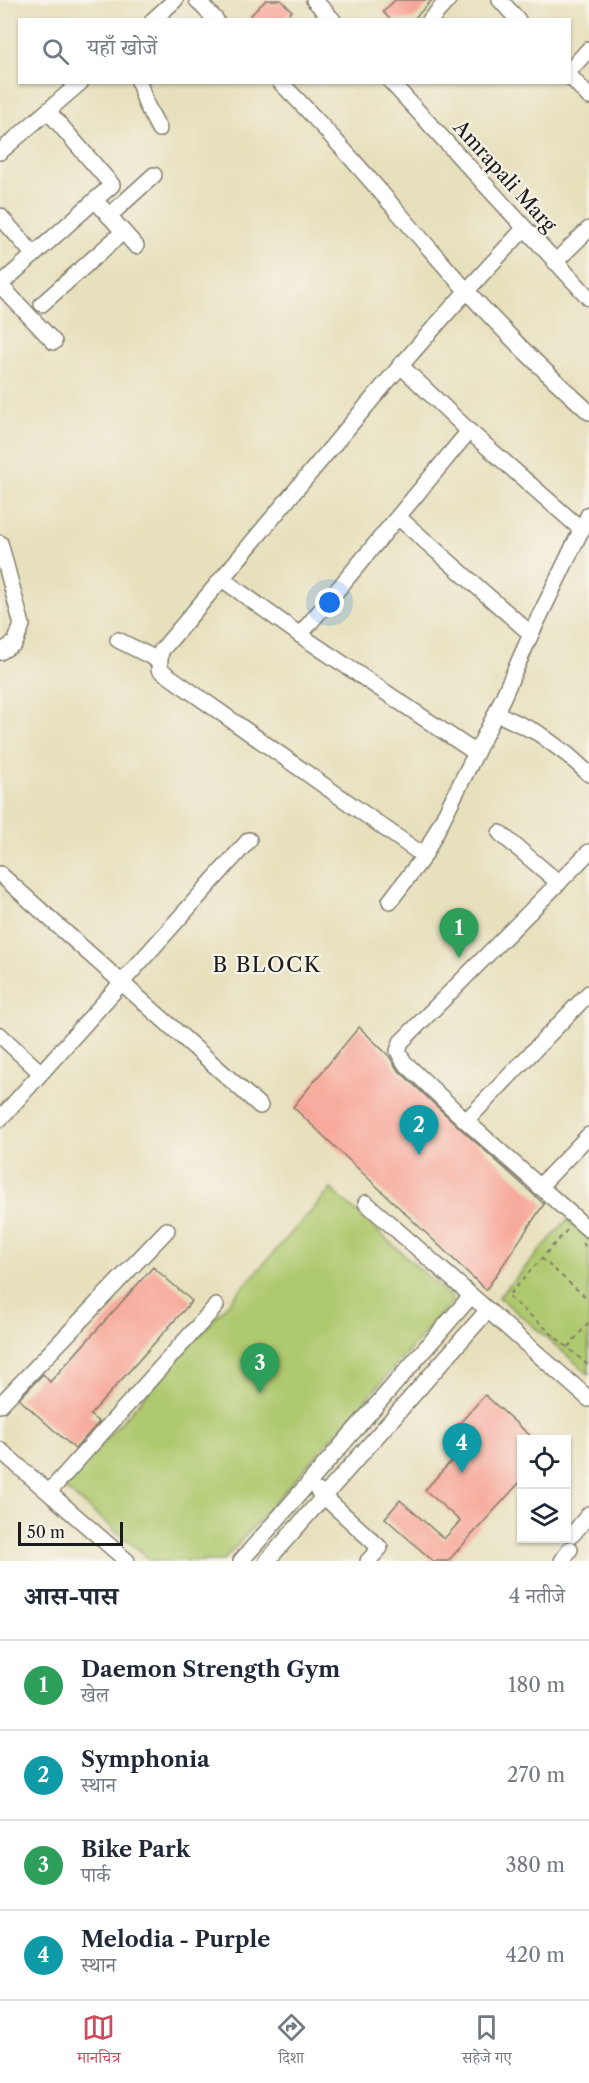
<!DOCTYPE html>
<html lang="hi">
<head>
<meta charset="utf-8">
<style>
	body { margin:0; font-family:"Libre Caslon Text","Noto Serif Devanagari",serif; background:#f2f2f3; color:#1f2937 }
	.controls { position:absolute; right:18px; bottom:18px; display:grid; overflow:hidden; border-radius:0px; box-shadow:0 2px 4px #0004 }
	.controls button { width:54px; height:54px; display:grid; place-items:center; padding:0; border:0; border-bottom:2px solid #e0e1e3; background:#fff; color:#1f2937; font:30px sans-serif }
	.scale { position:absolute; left:18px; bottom:15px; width:105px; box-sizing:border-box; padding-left:6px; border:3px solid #1c1c1c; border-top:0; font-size:16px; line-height:21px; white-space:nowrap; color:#1c1c1c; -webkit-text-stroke:4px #f7f3e8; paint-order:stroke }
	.you { position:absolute; left:330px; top:603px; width:21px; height:21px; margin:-15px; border:4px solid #fff; border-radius:50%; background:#1a73e8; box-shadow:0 0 0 9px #1a73e833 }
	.badge { display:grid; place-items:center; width:39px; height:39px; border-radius:50%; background:#d1495b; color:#fff; font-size:20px; font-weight:700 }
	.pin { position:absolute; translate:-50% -50px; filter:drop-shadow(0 2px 3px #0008) }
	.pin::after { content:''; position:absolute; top:32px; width:21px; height:18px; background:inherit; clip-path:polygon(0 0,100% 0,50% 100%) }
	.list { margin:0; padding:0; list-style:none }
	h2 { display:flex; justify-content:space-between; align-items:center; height:78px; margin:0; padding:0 24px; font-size:26px }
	h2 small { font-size:20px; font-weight:400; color:#747a83 }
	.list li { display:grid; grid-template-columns:39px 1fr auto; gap:18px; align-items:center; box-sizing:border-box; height:90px; padding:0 24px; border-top:2px solid #e0e1e3 }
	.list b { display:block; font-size:22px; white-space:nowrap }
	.list p { margin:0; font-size:20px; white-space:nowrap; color:#747a83 }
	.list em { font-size:20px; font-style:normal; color:#747a83 }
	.icon { flex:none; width:33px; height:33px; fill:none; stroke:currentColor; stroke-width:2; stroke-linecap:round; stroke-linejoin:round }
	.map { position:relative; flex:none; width:589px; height:1561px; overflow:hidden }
	.search { position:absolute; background:#fff; box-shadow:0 2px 4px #0004; left:18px; right:18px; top:18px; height:66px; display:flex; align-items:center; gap:15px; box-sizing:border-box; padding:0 21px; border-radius:0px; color:#747a83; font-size:22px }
	.sheet { height:438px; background:#fff }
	nav { display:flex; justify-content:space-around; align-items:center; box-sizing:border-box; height:84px; border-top:2px solid #e0e1e3; background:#fff; font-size:16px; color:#747a83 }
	nav a { display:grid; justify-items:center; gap:3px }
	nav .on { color:#d1495b }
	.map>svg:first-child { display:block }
</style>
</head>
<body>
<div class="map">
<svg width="589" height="1561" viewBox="0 0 589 1561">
	<rect width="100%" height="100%" fill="#f7f3e8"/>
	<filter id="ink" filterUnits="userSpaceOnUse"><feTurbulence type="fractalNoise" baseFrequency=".0167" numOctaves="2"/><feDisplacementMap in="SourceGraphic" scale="12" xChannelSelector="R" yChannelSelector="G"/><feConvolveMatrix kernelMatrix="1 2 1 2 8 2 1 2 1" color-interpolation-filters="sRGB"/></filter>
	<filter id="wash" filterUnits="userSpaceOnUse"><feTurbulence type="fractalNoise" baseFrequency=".008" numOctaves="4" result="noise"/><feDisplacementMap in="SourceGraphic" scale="24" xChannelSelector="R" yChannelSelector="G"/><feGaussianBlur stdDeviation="1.35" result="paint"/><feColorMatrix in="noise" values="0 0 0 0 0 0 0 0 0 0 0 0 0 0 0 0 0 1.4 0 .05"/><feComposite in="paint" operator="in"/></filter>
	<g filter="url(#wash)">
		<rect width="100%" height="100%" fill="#e7e0bd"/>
		<!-- green -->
		<g fill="#afc96e" stroke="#667245" stroke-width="1.5">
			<polygon points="331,1189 454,1300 223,1561 152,1561 63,1487"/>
			<polygon points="567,1220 589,1239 589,1374 499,1297"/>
		</g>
		<g id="blocks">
			<!-- building -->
			<g fill="#f7a79a">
				<polygon points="266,0 281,0 292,11 283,20 246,20"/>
				<polygon points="395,0 432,0 413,20 391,20 383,12"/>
				<polygon points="359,1027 389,1056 397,1069 460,1128 544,1204 486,1290 293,1107"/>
				<polygon points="153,1267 192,1301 90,1415 99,1422 75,1449 19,1399 43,1374 50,1382"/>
				<polygon points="485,1395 535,1440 522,1440 522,1480 448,1561 433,1561 385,1518 400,1500 444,1539 460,1521 425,1490 473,1437 459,1424"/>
			</g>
		</g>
	</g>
	<g filter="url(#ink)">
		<use href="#blocks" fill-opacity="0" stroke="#827e6c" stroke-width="1.5"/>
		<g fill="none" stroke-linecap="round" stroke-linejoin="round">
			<!-- minor casing -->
			<g stroke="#827e6c" stroke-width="18">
				<g id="minor">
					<polyline points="197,0 216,20"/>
					<polyline points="314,0 333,20"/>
					<polyline points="500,0 518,20"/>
					<polyline points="153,20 175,0"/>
					<polyline points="430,20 448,0"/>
					<polyline points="570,70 589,49"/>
					<polyline points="570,76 589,97"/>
					<polyline points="139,82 146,104 159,129"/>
					<path d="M280,82C346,148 404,221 466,290C505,333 546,373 589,412"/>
					<polyline points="391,82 589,298"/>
					<polyline points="0,152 81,82"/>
					<polyline points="95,200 136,246"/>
					<polyline points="0,216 34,255"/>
					<polyline points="109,216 154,175"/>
					<path d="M524,229C396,364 281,510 161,651L159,669L424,856L496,713L531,634L589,514"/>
					<polyline points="555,262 589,229"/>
					<polyline points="0,285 112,185 48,111"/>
					<polyline points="0,285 54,342"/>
					<polyline points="42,304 123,232"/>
					<polyline points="400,365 469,431 582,530"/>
					<polyline points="398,517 531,634"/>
					<polyline points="0,543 22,625 15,643 0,652"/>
					<polyline points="222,579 300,635 476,753"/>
					<polyline points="300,635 469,431"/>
					<polyline points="118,640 158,660"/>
					<polyline points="496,713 538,733 568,755 589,774"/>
					<polyline points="500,833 559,883"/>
					<polyline points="589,852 401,1042 398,1051 404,1062 466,1121 589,1230"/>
					<polyline points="0,874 260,1106"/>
					<polyline points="390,901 424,856"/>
					<polyline points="0,1035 41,1073"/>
					<polyline points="0,1119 249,840"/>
					<polyline points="466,1121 589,993"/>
					<polyline points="539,1187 589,1135"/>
					<polyline points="366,1203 589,1399"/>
					<polyline points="0,1405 167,1230"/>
					<polyline points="0,1450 127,1561"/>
					<polyline points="318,1491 380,1548 368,1561"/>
					<polyline points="49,1492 216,1306"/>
					<polyline points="573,1534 589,1514"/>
					<polyline points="241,1561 471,1296"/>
					<polyline points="267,1561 488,1310"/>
					<polyline points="562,1561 570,1549"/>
				</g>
			</g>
			<!-- path -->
			<g stroke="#827e6c" stroke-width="2" stroke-dasharray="4.5 4.5" stroke-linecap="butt">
				<polyline points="567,1230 508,1296 589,1366"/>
				<polyline points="582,1243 589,1249"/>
				<polyline points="541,1258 589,1300"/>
				<polyline points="568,1347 589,1322"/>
			</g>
			<!-- minor -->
			<use href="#minor" stroke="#fff" stroke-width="15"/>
		</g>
	</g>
	<g text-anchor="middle" stroke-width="4.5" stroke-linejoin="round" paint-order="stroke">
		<!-- street labels -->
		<g font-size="20" fill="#1c1c1c" stroke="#f7f3e8">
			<text transform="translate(505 176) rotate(48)" y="7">Amrapali Marg</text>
		</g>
		<!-- neighbourhood labels -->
		<g font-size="21" letter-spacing="1.5" fill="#1c1c1c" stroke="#f7f3e8">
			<text x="267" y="972">B BLOCK</text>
		</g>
	</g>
</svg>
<div class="controls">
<button><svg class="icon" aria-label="locate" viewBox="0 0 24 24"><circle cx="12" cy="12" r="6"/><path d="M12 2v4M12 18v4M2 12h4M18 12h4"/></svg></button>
<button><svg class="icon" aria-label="layers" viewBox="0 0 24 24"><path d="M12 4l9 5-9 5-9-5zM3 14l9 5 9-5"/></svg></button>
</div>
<div class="scale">50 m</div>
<div class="you"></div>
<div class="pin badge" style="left:459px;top:958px;background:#2e9e5b">1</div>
<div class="pin badge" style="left:419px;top:1155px;background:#0f9aa8">2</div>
<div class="pin badge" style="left:260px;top:1393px;background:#2e9e5b">3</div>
<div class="pin badge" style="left:462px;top:1473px;background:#0f9aa8">4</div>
<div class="search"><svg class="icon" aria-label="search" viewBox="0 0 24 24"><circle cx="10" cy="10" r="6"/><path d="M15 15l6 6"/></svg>यहाँ खोजें</div>
</div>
<section class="sheet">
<h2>आस-पास<small>4 नतीजे</small></h2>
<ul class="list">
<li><span class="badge" style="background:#2e9e5b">1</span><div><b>Daemon Strength Gym</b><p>खेल</p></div><em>180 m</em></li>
<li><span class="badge" style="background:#0f9aa8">2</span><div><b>Symphonia</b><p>स्थान</p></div><em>270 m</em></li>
<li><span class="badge" style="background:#2e9e5b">3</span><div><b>Bike Park</b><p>पार्क</p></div><em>380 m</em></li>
<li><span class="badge" style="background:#0f9aa8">4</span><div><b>Melodia - Purple</b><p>स्थान</p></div><em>420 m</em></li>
</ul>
</section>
<nav>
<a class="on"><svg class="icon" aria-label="map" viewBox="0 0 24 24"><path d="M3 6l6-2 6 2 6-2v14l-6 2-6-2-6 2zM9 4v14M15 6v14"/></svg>मानचित्र</a>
<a><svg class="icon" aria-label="directions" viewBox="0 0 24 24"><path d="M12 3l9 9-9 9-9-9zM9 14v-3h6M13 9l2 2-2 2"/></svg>दिशा</a>
<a><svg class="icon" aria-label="saved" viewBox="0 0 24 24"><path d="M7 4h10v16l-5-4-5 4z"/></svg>सहेजे गए</a>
</nav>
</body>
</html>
